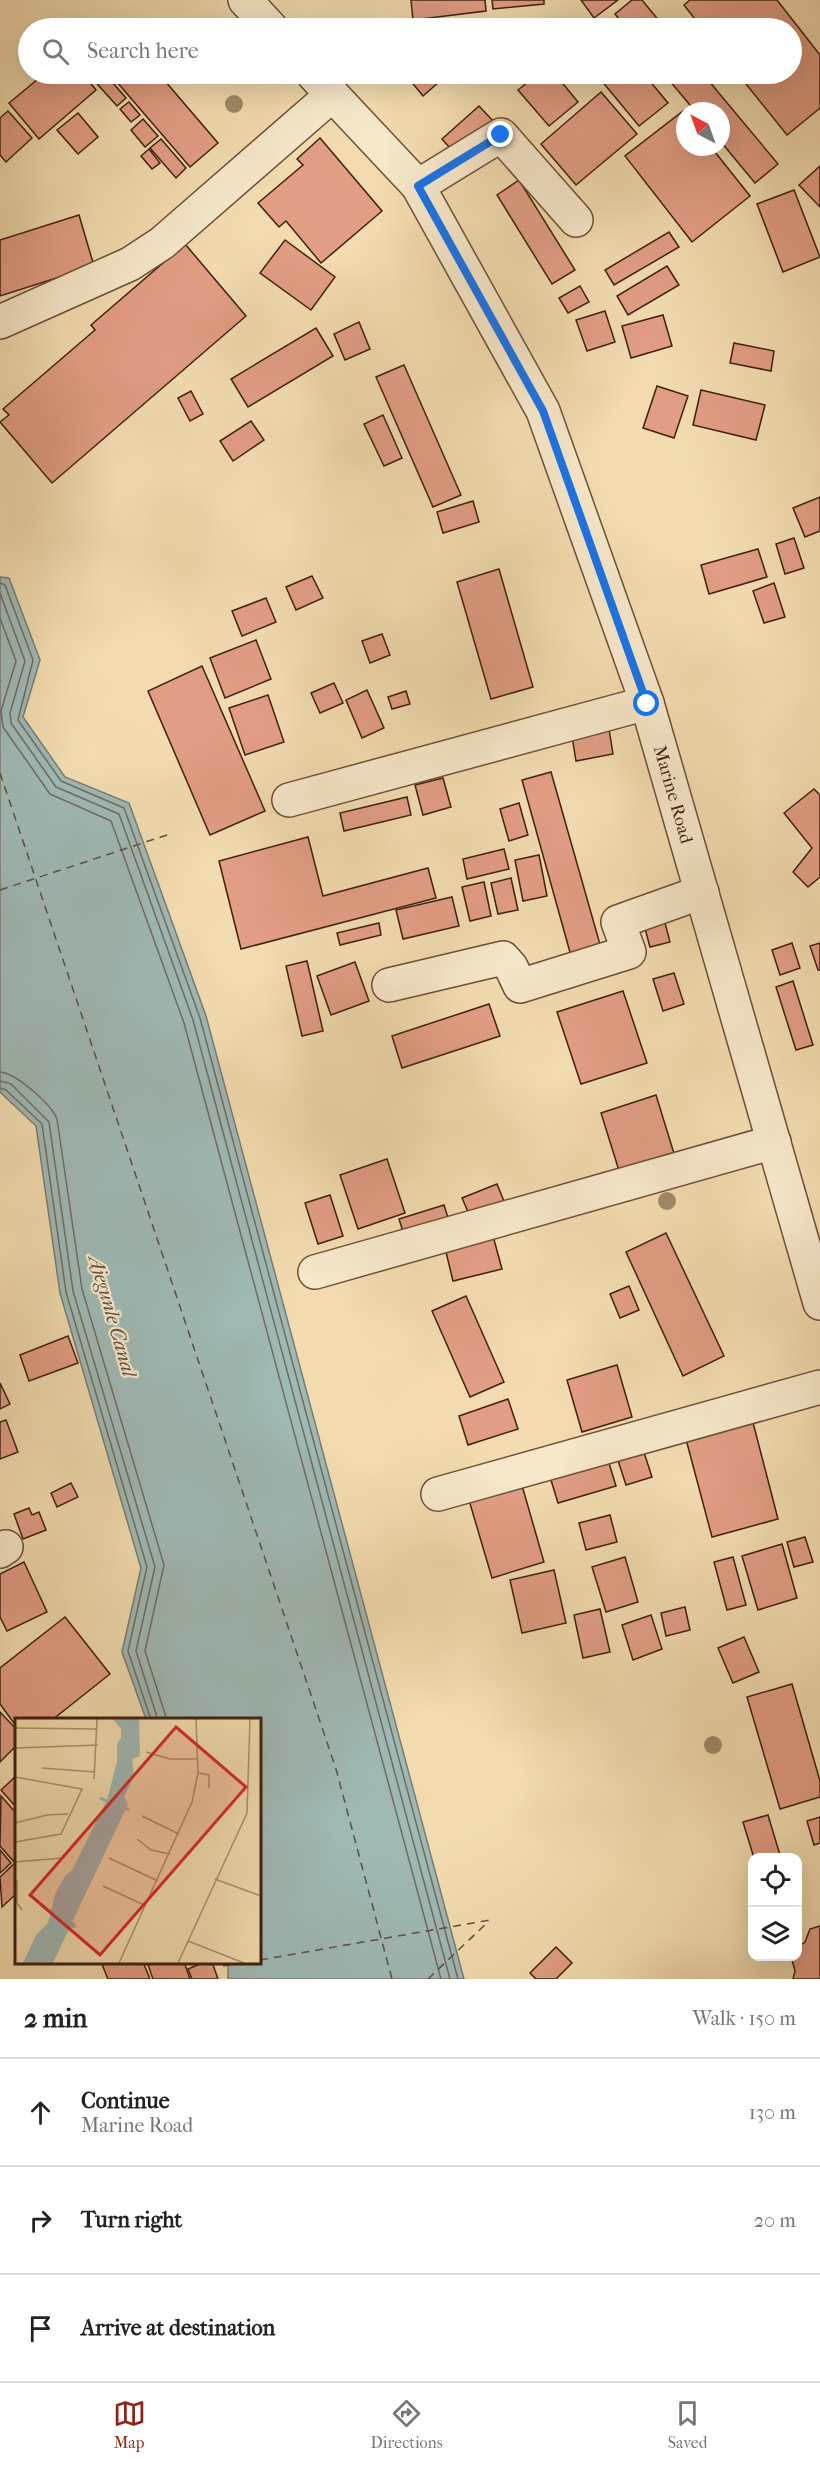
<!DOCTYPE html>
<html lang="en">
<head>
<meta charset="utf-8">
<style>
	body { margin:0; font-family:"IM FELL French Canon",serif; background:#f2f2f2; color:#222 }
	.controls { position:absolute; right:18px; bottom:18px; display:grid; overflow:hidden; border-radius:12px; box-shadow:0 6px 24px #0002 }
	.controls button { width:54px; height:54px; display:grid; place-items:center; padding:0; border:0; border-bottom:2px solid #e0e0e0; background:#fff; color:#222; font:30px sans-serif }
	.compass { position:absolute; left:676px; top:102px; width:54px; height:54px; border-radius:50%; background:#fff; box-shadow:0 6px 24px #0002; rotate:319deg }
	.stop { position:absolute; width:18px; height:18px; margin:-14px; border:4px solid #1a73e8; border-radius:50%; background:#fff }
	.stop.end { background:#1a73e8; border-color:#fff; box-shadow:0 2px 6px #0008 }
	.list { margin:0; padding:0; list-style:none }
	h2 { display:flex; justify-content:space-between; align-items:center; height:78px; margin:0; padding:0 24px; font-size:26px }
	h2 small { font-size:20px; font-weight:400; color:#767676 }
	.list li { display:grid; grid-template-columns:39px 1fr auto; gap:18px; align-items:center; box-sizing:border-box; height:108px; padding:0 24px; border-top:2px solid #e0e0e0 }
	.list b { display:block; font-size:22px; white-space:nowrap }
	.list p { margin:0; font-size:20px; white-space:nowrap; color:#767676 }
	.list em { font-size:20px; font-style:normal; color:#767676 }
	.icon { flex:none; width:33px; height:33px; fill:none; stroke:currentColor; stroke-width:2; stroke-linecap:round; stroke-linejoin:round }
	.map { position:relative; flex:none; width:820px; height:1979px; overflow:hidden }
	.search { position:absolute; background:#fff; box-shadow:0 6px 24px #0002; left:18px; right:18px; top:18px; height:66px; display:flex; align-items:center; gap:15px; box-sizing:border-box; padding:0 21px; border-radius:33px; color:#767676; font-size:22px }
	.sheet { height:402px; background:#fff }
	nav { display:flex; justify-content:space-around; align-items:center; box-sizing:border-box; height:84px; border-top:2px solid #e0e0e0; background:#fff; font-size:16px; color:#767676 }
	nav a { display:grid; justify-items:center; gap:3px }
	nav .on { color:#8f2418 }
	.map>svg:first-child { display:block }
</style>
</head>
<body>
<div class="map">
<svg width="820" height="1979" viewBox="0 0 820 1979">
	<rect width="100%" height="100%" fill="#f2dcaf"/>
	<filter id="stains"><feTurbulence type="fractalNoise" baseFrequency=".00333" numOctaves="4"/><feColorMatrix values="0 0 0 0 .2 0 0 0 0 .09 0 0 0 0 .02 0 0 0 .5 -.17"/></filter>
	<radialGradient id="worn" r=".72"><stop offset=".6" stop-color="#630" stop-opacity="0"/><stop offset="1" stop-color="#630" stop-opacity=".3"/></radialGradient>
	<!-- water -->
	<polygon fill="#9fb9b5" stroke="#797c73" stroke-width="1.5" points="0,577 9,578 40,660 23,717 65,777 129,803 206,1016 464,1979 228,1979 228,1963 260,1962 260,1720 146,1719 122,1652 141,1568 60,1293 36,1126 0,1092"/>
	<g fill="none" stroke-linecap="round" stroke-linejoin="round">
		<!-- shore -->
		<g stroke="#6f6c62" stroke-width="1.5">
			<polyline points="0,583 5,585 33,660 18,720 61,781 124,808 200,1018 458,1979"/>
			<polyline points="0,593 25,661 10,713 11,723 56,787 119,814 193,1020 450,1979"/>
			<polyline points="0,618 16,661 1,711 3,727 50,794 111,821 184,1023 441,1979"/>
			<path d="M0,1072C16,1073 51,1104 57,1119L82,1289L164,1565L145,1651L167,1720"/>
			<polyline points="0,1081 11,1084 49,1122 73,1291 155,1567 136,1651 158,1720"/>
			<polyline points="0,1088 6,1090 42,1124 66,1292 147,1567 128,1651 151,1720"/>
		</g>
		<!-- ferry -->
		<g stroke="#5c4e41" stroke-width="1.5" stroke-dasharray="8 6" stroke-linecap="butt">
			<polyline points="0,773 336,1769 392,1979"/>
			<polyline points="0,890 170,834"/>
			<polyline points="260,1960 490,1920"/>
			<polyline points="223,1966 243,1962"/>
			<polyline points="428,1979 489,1921"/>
		</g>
	</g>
	<!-- building -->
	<g fill="#e29e84" stroke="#3f200f" stroke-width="1.5">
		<polygon points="411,0 485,0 486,11 413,20"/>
		<polygon points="492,0 544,0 544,4 493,9"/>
		<polygon points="581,0 618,0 594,18"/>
		<polygon points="632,0 642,0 665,28 627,28 615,14"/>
		<polygon points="690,0 777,0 820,55 820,108 787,135 738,74 792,74 792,28 702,28 684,5"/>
		<polygon points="44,74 83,74 96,90 39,139 9,103"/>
		<polygon points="95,74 105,74 126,98 117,106 91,77"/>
		<polygon points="110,74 159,74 218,143 190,167"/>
		<polygon points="405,74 446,74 447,75 423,96"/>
		<polygon points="538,74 555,74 578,102 549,126 518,90"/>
		<polygon points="596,74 644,74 668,103 639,126"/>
		<polygon points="664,74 703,74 778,164 755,183 721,142 721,111 695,111"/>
		<polygon points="601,92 637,134 576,185 541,144"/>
		<polygon points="129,102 140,115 131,122 120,109"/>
		<polygon points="479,106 494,122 457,156 442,139"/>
		<polygon points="8,111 32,138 6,162 0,155 0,118"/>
		<polygon points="683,111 685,147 711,147 750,196 692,242 625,156"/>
		<polygon points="78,113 98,137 78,154 57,130"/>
		<polygon points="143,119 158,136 145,147 131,130"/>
		<polygon points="320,138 382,211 321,263 286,221 279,227 258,203 303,165 297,159"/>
		<polygon points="161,139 186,168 176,178 150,148"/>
		<polygon points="149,149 160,163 152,169 141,156"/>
		<polygon points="820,166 820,207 799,185"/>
		<polygon points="519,180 575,270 552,284 497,195"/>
		<polygon points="794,190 820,257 783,272 757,204"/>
		<polygon points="79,215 94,266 0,296 0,240"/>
		<polygon points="669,232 679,247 614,285 605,270"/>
		<polygon points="285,240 335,277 311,310 260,273"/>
		<polygon points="185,244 246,316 52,483 0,422 9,415 3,409 95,330 91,325"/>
		<polygon points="667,266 679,285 628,315 617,296"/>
		<polygon points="580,286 589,302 568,313 559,298"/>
		<polygon points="605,311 615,342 587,351 576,320"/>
		<polygon points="663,315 672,346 631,358 622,326"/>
		<polygon points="359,322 370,349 345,360 334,334"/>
		<polygon points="316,328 333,356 248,407 231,379"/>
		<polygon points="734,343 774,351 771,371 730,363"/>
		<polygon points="404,365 461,495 433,507 376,377"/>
		<polygon points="657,386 688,396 674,438 643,428"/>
		<polygon points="701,390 765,405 756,440 693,425"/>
		<polygon points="191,391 203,414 190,421 178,398"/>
		<polygon points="383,415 402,458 384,466 364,424"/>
		<polygon points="251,421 264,440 233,461 220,441"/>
		<polygon points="820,497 820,531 805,537 793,508"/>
		<polygon points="473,501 479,522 443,533 437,512"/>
		<polygon points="794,538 804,568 785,574 776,544"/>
		<polygon points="758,549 767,577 709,594 701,565"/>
		<polygon points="499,569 533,687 491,699 457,582"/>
		<polygon points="312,576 323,598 296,610 286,587"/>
		<polygon points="774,583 785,617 764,623 753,591"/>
		<polygon points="266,598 276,622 242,636 232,611"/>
		<polygon points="382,634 390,655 370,663 362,641"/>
		<polygon points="256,640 271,679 225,698 210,658"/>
		<polygon points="202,666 265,811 210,835 148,691"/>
		<polygon points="334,683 343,703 320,713 311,693"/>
		<polygon points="367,690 384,728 362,738 346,700"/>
		<polygon points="406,691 410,704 392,709 388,697"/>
		<polygon points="268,695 284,742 245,755 229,708"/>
		<polygon points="609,729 613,754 576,761 572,736"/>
		<polygon points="551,772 603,955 573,963 522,780"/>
		<polygon points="443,778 451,807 423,815 415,785"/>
		<polygon points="814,789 820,795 820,877 808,887 793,872 812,848 784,813"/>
		<polygon points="407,797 411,815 344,831 340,813"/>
		<polygon points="519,803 528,835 509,841 500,809"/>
		<polygon points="308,837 323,896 428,868 436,898 241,949 219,861"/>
		<polygon points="504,849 509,869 467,879 463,859"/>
		<polygon points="539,855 547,896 523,901 515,860"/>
		<polygon points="511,878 518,910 498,914 491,883"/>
		<polygon points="484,882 491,916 470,921 462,887"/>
		<polygon points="452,897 459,926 403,939 396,910"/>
		<polygon points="664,919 670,942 650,947 644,925"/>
		<polygon points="379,923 381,935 340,945 337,933"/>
		<polygon points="792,943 800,968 780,975 772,950"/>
		<polygon points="820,943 820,970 818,970 810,946"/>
		<polygon points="307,961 323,1031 302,1036 286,966"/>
		<polygon points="355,962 369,1001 331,1015 317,976"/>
		<polygon points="674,973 684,1004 663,1011 653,979"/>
		<polygon points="793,981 813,1045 796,1050 776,987"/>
		<polygon points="623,991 647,1063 581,1084 557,1012"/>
		<polygon points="489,1004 500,1036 402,1068 392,1036"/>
		<polygon points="656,1095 676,1160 621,1177 601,1113"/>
		<polygon points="387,1159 405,1213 358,1229 340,1175"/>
		<polygon points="497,1184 506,1206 472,1221 462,1198"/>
		<polygon points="330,1195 343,1236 318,1244 305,1203"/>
		<polygon points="444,1205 450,1224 405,1238 399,1219"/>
		<polygon points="666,1233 724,1356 683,1376 626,1252"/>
		<polygon points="493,1236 502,1269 453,1281 445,1248"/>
		<polygon points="629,1286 639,1310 620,1318 610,1294"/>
		<polygon points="466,1296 504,1382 470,1397 432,1311"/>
		<polygon points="68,1336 78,1363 29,1381 20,1355"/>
		<polygon points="617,1365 632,1417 582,1432 567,1380"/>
		<polygon points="0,1383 10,1404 0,1409"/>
		<polygon points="508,1399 518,1429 468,1445 459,1416"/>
		<polygon points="750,1411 778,1519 712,1537 683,1428"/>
		<polygon points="6,1420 18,1452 0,1459 0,1422"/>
		<polygon points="640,1440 652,1477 626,1485 614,1448"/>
		<polygon points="605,1450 616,1486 558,1503 547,1467"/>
		<polygon points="519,1475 544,1562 492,1578 466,1490"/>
		<polygon points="71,1483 78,1497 57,1507 51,1493"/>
		<polygon points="29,1508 32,1515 39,1512 46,1530 23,1539 14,1514"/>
		<polygon points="610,1515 617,1542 586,1550 579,1523"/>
		<polygon points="805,1537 813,1562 794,1567 787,1542"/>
		<polygon points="782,1544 797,1598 758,1610 742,1556"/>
		<polygon points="625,1557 638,1602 606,1612 592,1567"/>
		<polygon points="733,1557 746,1605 727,1610 714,1562"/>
		<polygon points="24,1562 47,1612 7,1631 0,1617 0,1574"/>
		<polygon points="554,1570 566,1623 522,1633 510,1580"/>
		<polygon points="685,1607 690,1630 666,1636 661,1613"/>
		<polygon points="600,1609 610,1652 583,1658 574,1615"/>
		<polygon points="651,1615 662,1649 633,1660 622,1625"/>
		<polygon points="65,1617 110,1674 52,1720 16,1720 16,1726 0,1704 0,1668"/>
		<polygon points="744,1637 759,1672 733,1683 718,1648"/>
		<polygon points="792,1684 820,1781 820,1797 780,1809 747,1697"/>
		<polygon points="0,1712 16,1729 16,1746 0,1762"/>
		<polygon points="16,1776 16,1807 1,1790"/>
		<polygon points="1,1796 16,1813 16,1864 0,1846"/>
		<polygon points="768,1815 780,1855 754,1858 743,1822"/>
		<polygon points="820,1817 820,1843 814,1845 807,1821"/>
		<polygon points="0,1850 11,1863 0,1873"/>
		<polygon points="14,1864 16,1867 16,1894 2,1907 0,1877"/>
		<polygon points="820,1926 820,1979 793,1979 795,1971 791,1956 798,1956 798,1947 805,1942 810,1929"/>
		<polygon points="556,1947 572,1963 556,1979 536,1979 530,1973"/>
		<polygon points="101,1962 143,1962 150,1979 108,1979"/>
		<polygon points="147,1962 184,1962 190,1979 153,1979"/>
		<polygon points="205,1962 212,1962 218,1979 192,1979 188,1969"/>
	</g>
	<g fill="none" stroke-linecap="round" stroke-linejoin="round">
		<!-- minor casing -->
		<g stroke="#6c4f37" stroke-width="36">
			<g id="minor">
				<polyline points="245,0 271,28"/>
				<path id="s1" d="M313,74L418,186L543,411L647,703L820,1303"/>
				<polyline points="418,186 501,135 576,220"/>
				<polyline points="0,322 130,264 162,243 332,95"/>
				<polyline points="289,800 647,703"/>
				<polyline points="389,985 503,958 511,967 520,986 629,952 618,922 702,892"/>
				<polyline points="315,1272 774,1142"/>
				<polyline points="438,1494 820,1387"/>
				<polyline points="0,1551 6,1547"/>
			</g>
		</g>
		<!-- minor -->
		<use href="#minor" stroke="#f7e8cb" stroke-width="33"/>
	</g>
	<!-- trees -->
	<g fill="#a08b69">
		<circle cx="234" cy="104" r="9"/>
		<circle cx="667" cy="1201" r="9"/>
		<circle cx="713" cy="1745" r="9"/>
	</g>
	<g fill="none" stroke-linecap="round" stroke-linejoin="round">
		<!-- route -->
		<polyline stroke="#1a73e8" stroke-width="8" points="501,135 418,186 543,411 647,704"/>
	</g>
	<g text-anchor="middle" stroke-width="4.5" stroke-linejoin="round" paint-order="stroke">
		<!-- street labels -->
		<g font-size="18" fill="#3f200f" stroke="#f7e8cb">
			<text dy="6" stroke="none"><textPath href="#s1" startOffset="816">Marine Road</textPath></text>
		</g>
		<!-- water labels -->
		<g font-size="20" font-style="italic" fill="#5c4e41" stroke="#f7e8cb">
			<text transform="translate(113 1316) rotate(74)" y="7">Ajegunle Canal</text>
		</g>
	</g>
	<!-- overview -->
	<g transform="translate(15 1718)">
		<rect width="246" height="246" fill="#f2dcaf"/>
		<path d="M98,1H124L125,38L117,41L119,58L109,79L113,86L38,245H8L21,217L33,205L40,176L50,158L57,152L92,82L102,44V26L106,20V11Z" fill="#9fb9b5"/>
		<path fill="none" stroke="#9fb9b5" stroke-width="3" d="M85,80L114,92M35,192L60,207M30,209L61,208M29,245L59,184L109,62L119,1"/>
		<path fill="none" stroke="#aa916f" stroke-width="1.5" d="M0,10L82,11M0,30L83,27M131,34L155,41H182M27,50L80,54M183,55L194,57V70M0,59L67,71L46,116L0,124M79,61L82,1M127,98L164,116M0,105L32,97L53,96M122,121L136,132L155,136M94,140L143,163M0,144L48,140M200,161L246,178M2,162V185L7,192M88,168L131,188M173,223L229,245M104,245L177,84L183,55L181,1M163,245L232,95L235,1"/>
		<path fill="#d62828" fill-opacity="0.15" stroke="#d62828" stroke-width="3" d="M161,9L231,69L85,237L15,177Z"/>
		<rect width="246" height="246" fill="none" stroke="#3f200f" stroke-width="3"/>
	</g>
	<rect width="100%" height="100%" filter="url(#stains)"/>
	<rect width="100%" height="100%" fill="url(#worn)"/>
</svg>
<div class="controls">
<button><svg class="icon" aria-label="locate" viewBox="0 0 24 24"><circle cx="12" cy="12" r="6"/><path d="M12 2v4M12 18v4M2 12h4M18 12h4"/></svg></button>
<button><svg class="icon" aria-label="layers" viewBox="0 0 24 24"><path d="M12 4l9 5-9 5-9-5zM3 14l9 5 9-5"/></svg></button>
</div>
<svg class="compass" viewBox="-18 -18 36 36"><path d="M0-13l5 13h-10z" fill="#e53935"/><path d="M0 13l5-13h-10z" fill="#767676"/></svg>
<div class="stop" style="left:647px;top:704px"></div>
<div class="stop end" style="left:501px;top:135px"></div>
<div class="search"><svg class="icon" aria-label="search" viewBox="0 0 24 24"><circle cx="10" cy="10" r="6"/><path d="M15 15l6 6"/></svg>Search here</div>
</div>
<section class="sheet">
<h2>2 min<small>Walk · 150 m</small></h2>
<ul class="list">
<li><svg class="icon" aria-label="ahead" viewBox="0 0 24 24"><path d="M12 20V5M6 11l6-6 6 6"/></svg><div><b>Continue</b><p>Marine Road</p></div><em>130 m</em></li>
<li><svg class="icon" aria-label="right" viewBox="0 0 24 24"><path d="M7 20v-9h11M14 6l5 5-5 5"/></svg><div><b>Turn right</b></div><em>20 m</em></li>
<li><svg class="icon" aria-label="arrive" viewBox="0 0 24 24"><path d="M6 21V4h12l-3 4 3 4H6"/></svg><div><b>Arrive at destination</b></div></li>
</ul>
</section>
<nav>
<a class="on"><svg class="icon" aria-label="map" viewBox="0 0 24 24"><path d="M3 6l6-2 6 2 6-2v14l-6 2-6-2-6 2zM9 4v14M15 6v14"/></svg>Map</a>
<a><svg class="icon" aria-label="directions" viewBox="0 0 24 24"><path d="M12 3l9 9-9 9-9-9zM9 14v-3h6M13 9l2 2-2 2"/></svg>Directions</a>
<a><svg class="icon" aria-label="saved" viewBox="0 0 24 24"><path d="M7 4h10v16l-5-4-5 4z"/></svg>Saved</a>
</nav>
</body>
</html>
